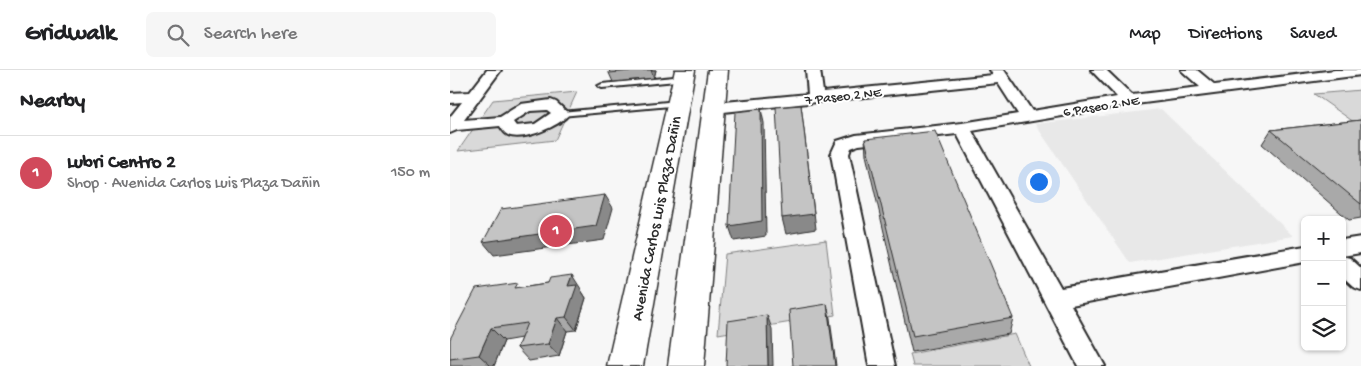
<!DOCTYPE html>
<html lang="en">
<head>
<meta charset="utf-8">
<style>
	body { margin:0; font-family:"Gochi Hand",sans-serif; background:#f6f6f6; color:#202124 }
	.controls { position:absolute; right:15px; bottom:15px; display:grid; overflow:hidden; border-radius:8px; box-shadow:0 1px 4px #0004 }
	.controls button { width:45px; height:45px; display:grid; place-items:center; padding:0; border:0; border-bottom:1px solid #e0e0e0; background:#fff; color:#202124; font:25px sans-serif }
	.you { position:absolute; left:588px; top:111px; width:18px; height:18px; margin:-12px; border:4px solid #fff; border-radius:50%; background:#1a73e8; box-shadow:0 0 0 8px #1a73e833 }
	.badge { display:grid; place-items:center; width:32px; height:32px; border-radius:50%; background:#d1495b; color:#fff; font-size:16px; font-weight:700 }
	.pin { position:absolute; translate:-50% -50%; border:2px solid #fff; box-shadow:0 1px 5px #0006 }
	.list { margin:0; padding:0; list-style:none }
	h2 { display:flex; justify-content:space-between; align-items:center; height:65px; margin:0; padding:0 20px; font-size:21px }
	h2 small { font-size:16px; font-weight:400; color:#757577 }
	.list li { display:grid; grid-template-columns:32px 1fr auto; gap:15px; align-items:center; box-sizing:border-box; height:75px; padding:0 20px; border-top:1px solid #e0e0e0 }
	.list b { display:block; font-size:19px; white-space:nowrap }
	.list p { margin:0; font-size:16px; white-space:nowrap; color:#757577 }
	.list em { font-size:16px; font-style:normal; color:#757577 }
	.icon { flex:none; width:28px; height:28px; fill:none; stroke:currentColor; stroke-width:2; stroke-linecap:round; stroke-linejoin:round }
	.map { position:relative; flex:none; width:911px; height:296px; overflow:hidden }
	header { display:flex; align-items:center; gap:30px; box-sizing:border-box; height:70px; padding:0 25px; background:#fff; border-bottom:1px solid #e0e0e0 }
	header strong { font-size:24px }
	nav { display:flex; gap:28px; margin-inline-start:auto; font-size:18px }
	.search { width:350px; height:45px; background:#f6f6f6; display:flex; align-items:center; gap:12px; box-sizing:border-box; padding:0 18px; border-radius:8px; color:#757577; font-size:19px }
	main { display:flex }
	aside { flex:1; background:#fff }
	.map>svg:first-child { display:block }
</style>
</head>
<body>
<header>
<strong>Gridwalk</strong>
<div class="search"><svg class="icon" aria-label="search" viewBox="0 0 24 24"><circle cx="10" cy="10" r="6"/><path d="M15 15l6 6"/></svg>Search here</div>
<nav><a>Map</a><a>Directions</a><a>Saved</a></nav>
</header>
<main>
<aside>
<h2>Nearby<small></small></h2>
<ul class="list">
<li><span class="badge">1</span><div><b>Lubri Centro 2</b><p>Shop · Avenida Carlos Luis Plaza Dañin</p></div><em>150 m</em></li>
</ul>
</aside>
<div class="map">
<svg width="911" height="296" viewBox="0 0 911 296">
	<rect width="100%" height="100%" fill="#f7f7f7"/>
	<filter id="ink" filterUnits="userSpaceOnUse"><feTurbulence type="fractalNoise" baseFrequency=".02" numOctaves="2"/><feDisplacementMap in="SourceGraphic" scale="10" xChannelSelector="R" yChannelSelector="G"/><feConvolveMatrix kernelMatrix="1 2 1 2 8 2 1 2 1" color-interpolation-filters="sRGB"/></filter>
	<g filter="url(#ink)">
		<!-- built -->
		<polygon fill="#e8e8e8" points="711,39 843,166 680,193 585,54"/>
		<!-- green -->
		<g fill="#d9d9d9" stroke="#828282">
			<polygon points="911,20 911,57 864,24"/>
			<polygon points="127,22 105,70 8,81 43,30"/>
			<polygon points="376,170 385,245 268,264 275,184"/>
			<polygon points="565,264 579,296 463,296 460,284"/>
		</g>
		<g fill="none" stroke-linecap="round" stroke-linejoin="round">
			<!-- service casing -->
			<g stroke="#2b2b2b" stroke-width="4">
				<g id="service">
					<polygon points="234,6 238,8 237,10 152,18 148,16 152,14"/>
					<polygon points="228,31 232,33 231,35 111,46 107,44 111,42"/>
				</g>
			</g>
			<!-- minor casing -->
			<g stroke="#2b2b2b" stroke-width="4">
				<g id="minor">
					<path d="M37,0H51L14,50L50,47L71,34L101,30L106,32L119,44C110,56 72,72 58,65C54,63 52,59 50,56L7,60L0,63V47L12,32L0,33V23L20,22ZM97,40L101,43L85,54L66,56L63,52L80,41Z"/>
					<polygon points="356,0 370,0 373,22 543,5 540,0 554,0 582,41 667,27 641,0 656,0 682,25 750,17 731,0 747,0 765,15 885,0 911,0 911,5 678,35 522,61 611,218 855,176 855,192 621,235 655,296 628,296 507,64 409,75 401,78 399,84 445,296 419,296 381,84 387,71 406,65 512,53 568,44 548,13 264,43 259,41 256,38 259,35 264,33 358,24"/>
					<polygon points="911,167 911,183 892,186 900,188 911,198 911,220 903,217 892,207 892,170"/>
				</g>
			</g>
			<!-- secondary casing -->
			<g stroke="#2b2b2b" stroke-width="3">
				<g id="secondary">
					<polygon points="225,0 245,0 193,296 157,296"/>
					<polygon points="258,0 278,0 254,296 218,296"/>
				</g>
			</g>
			<!-- service -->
			<use href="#service" fill="#fff" fill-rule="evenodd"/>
			<!-- minor -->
			<use href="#minor" fill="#fff" fill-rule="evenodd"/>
			<!-- secondary -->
			<use href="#secondary" fill="#fff" fill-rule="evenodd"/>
		</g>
		<!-- wall -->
		<g fill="#a9a9a9" stroke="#2b2b2b">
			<polygon points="160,0 206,0 204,8 163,12 159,3"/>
			<polygon points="911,50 911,148 899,150 812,74 821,60"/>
			<polygon points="415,69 563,248 559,264 462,282 416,85"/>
			<polygon points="98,213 131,219 131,220 136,228 126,260 117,261 109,286 79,291 67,278 71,268 54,271 44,296 0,296 0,269 71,217"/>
		</g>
		<!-- shaded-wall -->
		<g fill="#898989" stroke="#2b2b2b">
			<polygon points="201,0 206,0 204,8"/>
			<polygon points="351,35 366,159 336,164 332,148"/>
			<polygon points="311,39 314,53 316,166 284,171 279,156"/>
			<polygon points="155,125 163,138 154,170 44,185 33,172"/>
			<polygon points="122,205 131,219 131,220 136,228 126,260 116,247 118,216"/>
			<polygon points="377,234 380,248 386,296 385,296"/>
			<polygon points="317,245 322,259 323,296 318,296"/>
			<polygon points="107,248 117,261 109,286 98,274"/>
			<polygon points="41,258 54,271 44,296 41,296 29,285"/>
		</g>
		<!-- building -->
		<g fill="#c4c4c4" stroke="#2b2b2b">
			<polygon points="160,0 191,0 159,3"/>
			<polygon points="351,35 364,144 332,148 326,37"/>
			<polygon points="311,39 312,151 279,156 285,42"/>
			<polygon points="911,50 911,134 821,60"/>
			<polygon points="485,61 563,248 463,266 415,69"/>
			<polygon points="155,125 146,156 33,172 51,139"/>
			<polygon points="122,205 118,216 127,215 116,247 107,248 98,274 67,278 77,253 41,258 29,285 0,289 0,269 26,219 68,213 65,218 98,213 100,208"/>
			<polygon points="377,234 385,296 343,296 339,240"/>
			<polygon points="317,245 318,296 276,296 278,251"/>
		</g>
	</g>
	<g text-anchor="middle" stroke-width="4" stroke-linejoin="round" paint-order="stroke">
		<!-- far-street labels -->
		<g font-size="14" fill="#2b2b2b" stroke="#fff">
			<text transform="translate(393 25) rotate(-6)" y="5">7 Paseo 2 NE</text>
			<text transform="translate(651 35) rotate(-9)" y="5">6 Paseo 2 NE</text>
		</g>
		<!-- street labels -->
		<g font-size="16" fill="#2b2b2b" stroke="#fff">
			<text transform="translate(205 148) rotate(-79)" y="6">Avenida Carlos Luis Plaza Dañin</text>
		</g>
	</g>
</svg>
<div class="controls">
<button>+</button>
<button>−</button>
<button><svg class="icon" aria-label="layers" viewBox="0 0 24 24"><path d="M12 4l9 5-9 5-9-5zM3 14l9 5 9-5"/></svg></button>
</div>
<div class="you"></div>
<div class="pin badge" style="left:106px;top:161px">1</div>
</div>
</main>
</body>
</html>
